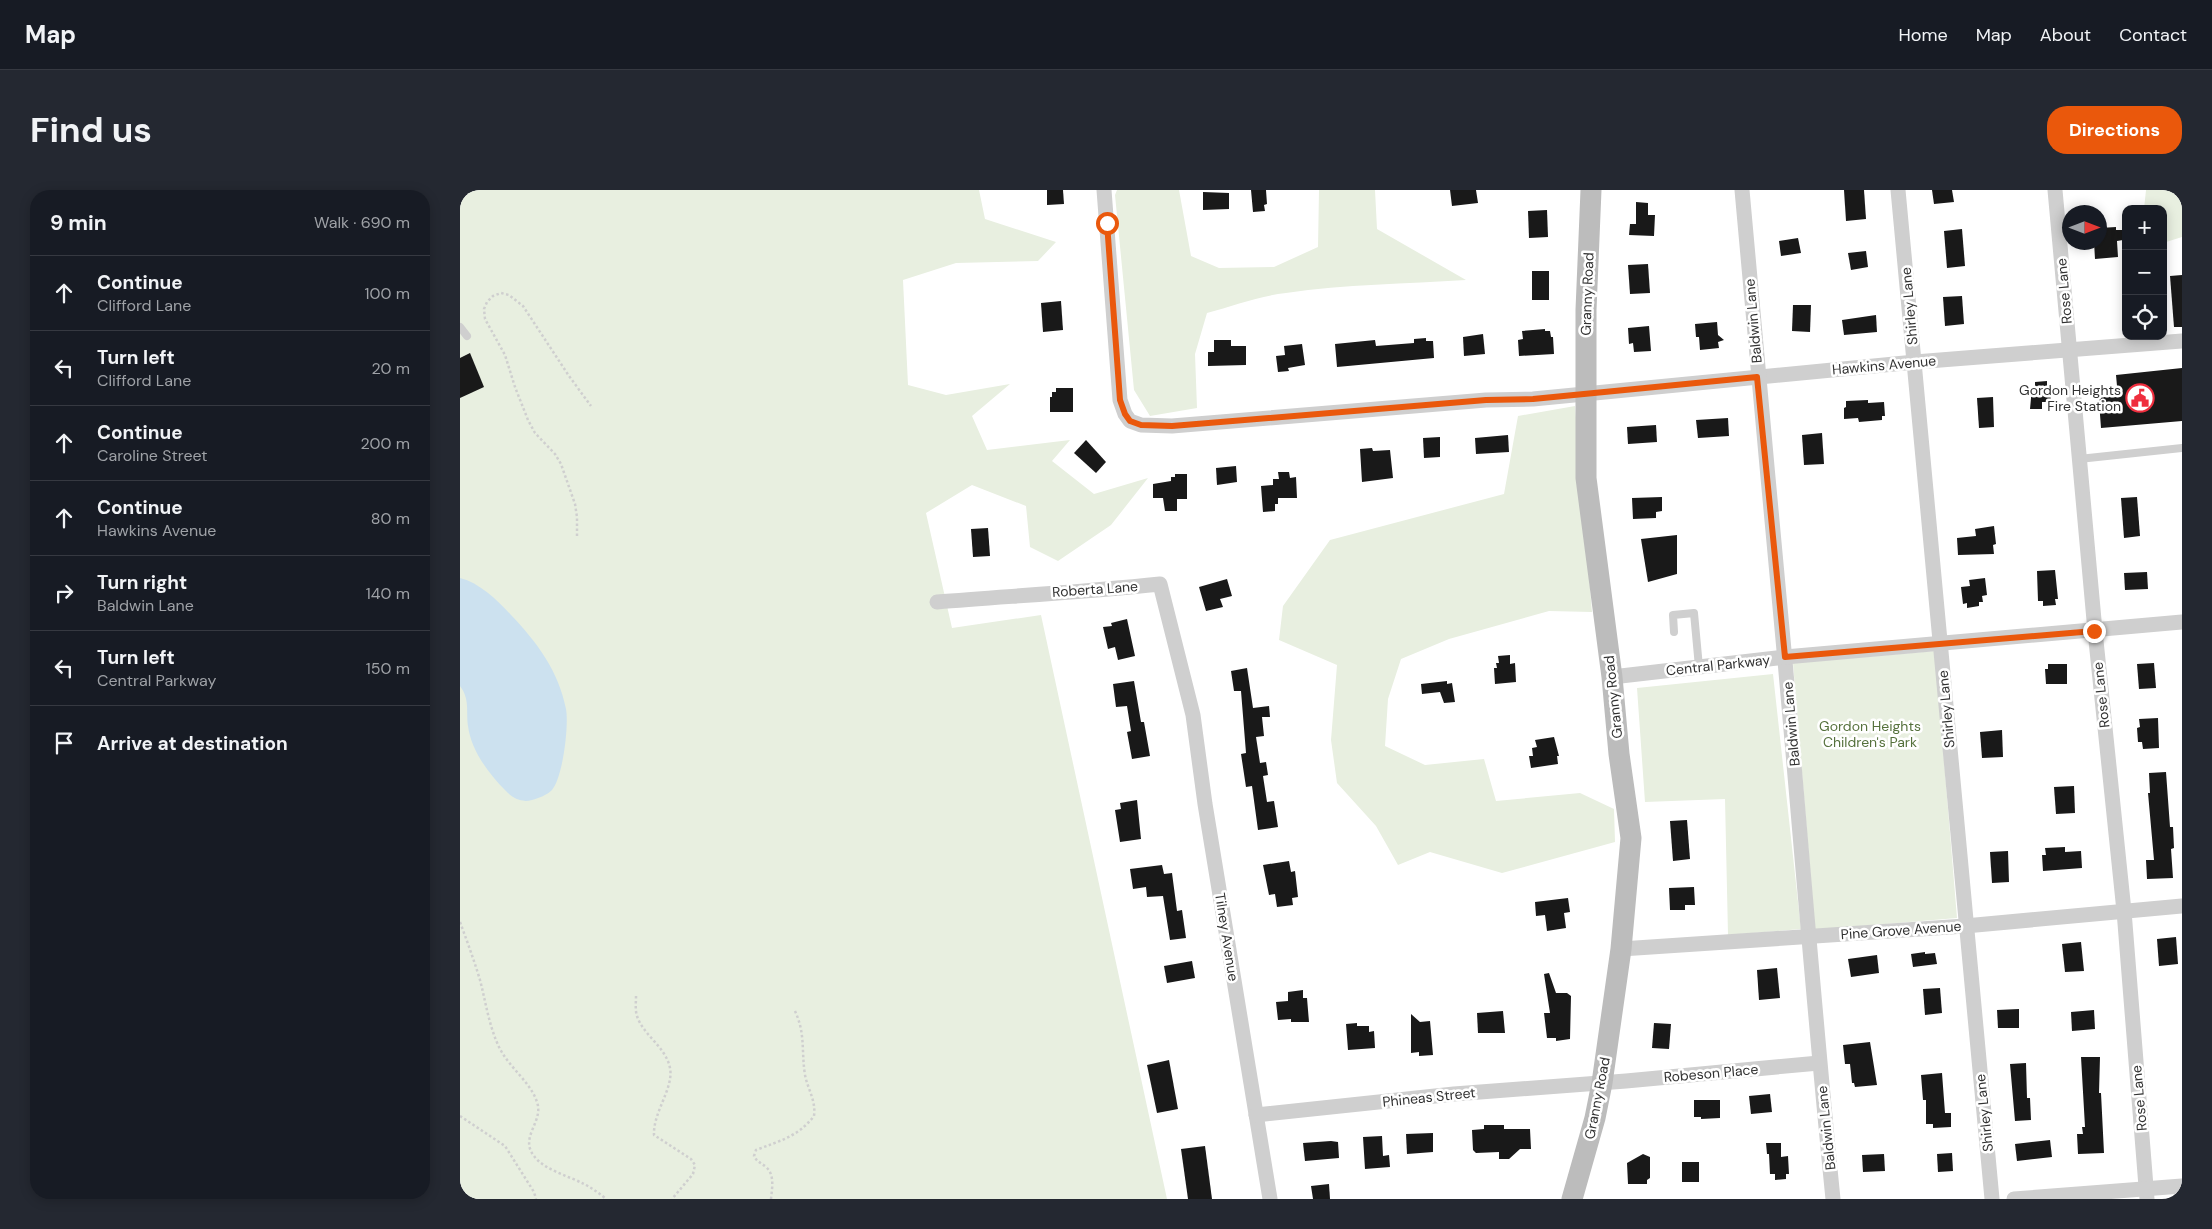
<!DOCTYPE html>
<html lang="en">
<head>
<meta charset="utf-8">
<style>
	body { margin:0; font-family:"DM Sans",sans-serif; background:#242831; color:#f1f3f6 }
	.controls { position:absolute; right:15px; top:15px; display:grid; overflow:hidden; border-radius:10px; box-shadow:0 2px 12px #0003 }
	.controls button { width:45px; height:45px; display:grid; place-items:center; padding:0; border:0; border-bottom:1px solid #363941; background:#171b24; color:#f1f3f6; font:25px sans-serif }
	.compass { position:absolute; left:1602px; top:15px; width:45px; height:45px; border-radius:50%; background:#171b24; box-shadow:0 2px 12px #0003; rotate:90deg }
	.stop { position:absolute; width:15px; height:15px; margin:-11px; border:4px solid #ea580c; border-radius:50%; background:#fff }
	.stop.end { background:#ea580c; border-color:#fff; box-shadow:0 1px 5px #0008 }
	.list { margin:0; padding:0; list-style:none }
	h2 { display:flex; justify-content:space-between; align-items:center; height:65px; margin:0; padding:0 20px; font-size:21px }
	h2 small { font-size:16px; font-weight:400; color:#9ea1a6 }
	.list li { display:grid; grid-template-columns:32px 1fr auto; gap:15px; align-items:center; box-sizing:border-box; height:75px; padding:0 20px; border-top:1px solid #363941 }
	.list b { display:block; font-size:19px; white-space:nowrap }
	.list p { margin:0; font-size:16px; white-space:nowrap; color:#9ea1a6 }
	.list em { font-size:16px; font-style:normal; color:#9ea1a6 }
	.icon { flex:none; width:28px; height:28px; fill:none; stroke:currentColor; stroke-width:2; stroke-linecap:round; stroke-linejoin:round }
	.map { position:relative; flex:none; width:1722px; height:1009px; overflow:hidden; border-radius:20px }
	header { display:flex; align-items:center; gap:30px; box-sizing:border-box; height:70px; padding:0 25px; background:#171b24; border-bottom:1px solid #363941 }
	header strong { font-size:24px }
	nav { display:flex; gap:28px; margin-inline-start:auto; font-size:18px }
	.intro { display:flex; align-items:center; justify-content:space-between; box-sizing:border-box; height:120px; padding:0 30px }
	h1 { margin:0; font-size:35px }
	.button { padding:12px 22px; border-radius:20px; background:#ea580c; color:#fff; font-size:18px; font-weight:700 }
	main { display:flex; gap:30px; padding:0 30px }
	aside { flex:1; background:#171b24; border-radius:20px; box-shadow:0 2px 12px #0003 }
	.map>svg:first-child { display:block }
</style>
</head>
<body>
<header>
<strong>Map</strong>
<nav><a>Home</a><a>Map</a><a>About</a><a>Contact</a></nav>
</header>
<div class="intro"><h1>Find us</h1><a class="button">Directions</a></div>
<main>
<aside>
<h2>9 min<small>Walk · 690 m</small></h2>
<ul class="list">
<li><svg class="icon" aria-label="ahead" viewBox="0 0 24 24"><path d="M12 20V5M6 11l6-6 6 6"/></svg><div><b>Continue</b><p>Clifford Lane</p></div><em>100 m</em></li>
<li><svg class="icon" aria-label="left" viewBox="0 0 24 24"><path d="M17 20v-9H6M10 6l-5 5 5 5"/></svg><div><b>Turn left</b><p>Clifford Lane</p></div><em>20 m</em></li>
<li><svg class="icon" aria-label="ahead" viewBox="0 0 24 24"><path d="M12 20V5M6 11l6-6 6 6"/></svg><div><b>Continue</b><p>Caroline Street</p></div><em>200 m</em></li>
<li><svg class="icon" aria-label="ahead" viewBox="0 0 24 24"><path d="M12 20V5M6 11l6-6 6 6"/></svg><div><b>Continue</b><p>Hawkins Avenue</p></div><em>80 m</em></li>
<li><svg class="icon" aria-label="right" viewBox="0 0 24 24"><path d="M7 20v-9h11M14 6l5 5-5 5"/></svg><div><b>Turn right</b><p>Baldwin Lane</p></div><em>140 m</em></li>
<li><svg class="icon" aria-label="left" viewBox="0 0 24 24"><path d="M17 20v-9H6M10 6l-5 5 5 5"/></svg><div><b>Turn left</b><p>Central Parkway</p></div><em>150 m</em></li>
<li><svg class="icon" aria-label="arrive" viewBox="0 0 24 24"><path d="M6 21V4h12l-3 4 3 4H6"/></svg><div><b>Arrive at destination</b></div></li>
</ul>
</aside>
<div class="map">
<svg width="1722" height="1009" viewBox="0 0 1722 1009">
	<rect width="100%" height="100%" fill="#fff"/>
	<!-- green -->
	<g fill="#e8efe0">
		<polygon points="0,0 519,0 525,29 596,52 578,71 496,73 443,90 448,195 486,205 550,194 512,226 527,260 610,250 592,271 634,304 688,288 651,335 598,371 570,357 566,316 512,295 466,323 492,438 581,425 707,1009 0,1009"/>
		<path d="M657,0H719L731,66L759,78L814,77L858,57L859,0H915L917,39L1006,90C946,94 885,94 826,103C799,106 773,116 747,123L735,164L737,218L690,226L674,200L655,5Z"/>
		<polygon points="1686,0 1722,0 1722,47 1703,53 1703,19 1684,19"/>
		<polygon points="1115,216 1132,422 1089,421 989,449 941,469 928,509 925,556 965,575 1024,569 1036,611 1120,603 1154,619 1155,652 1042,683 970,662 938,675 916,636 877,593 871,550 877,475 819,450 823,416 870,350 1044,304 1058,226"/>
		<polygon points="1475,461 1497,728 1355,740 1333,473"/>
		<polygon points="1313,484 1341,739 1268,745 1265,609 1185,612 1177,498"/>
	</g>
	<!-- water -->
	<path fill="#cce1ef" d="M0,388C20,393 37,410 51,425C77,452 99,482 106,519C109,535 103,587 92,600C87,605 79,608 72,610C61,613 52,608 45,600C28,583 11,560 8,536C6,521 10,509 0,496Z"/>
	<!-- building -->
	<g fill="#191919">
		<polygon points="587,0 603,0 604,14 587,15"/>
		<polygon points="791,0 806,0 807,14 804,15 805,21 793,22"/>
		<polygon points="990,0 1016,0 1018,13 992,16"/>
		<polygon points="1384,0 1404,0 1406,29 1386,31"/>
		<polygon points="1472,0 1492,0 1494,12 1474,14"/>
		<polygon points="743,2 769,3 769,19 743,20"/>
		<polygon points="1176,12 1188,13 1188,25 1195,25 1194,46 1169,45 1170,34 1176,34"/>
		<polygon points="1087,20 1088,47 1069,48 1068,21"/>
		<polygon points="1656,37 1656,40 1662,40 1663,50 1657,51 1658,67 1635,69 1634,52 1640,52 1640,38"/>
		<polygon points="1502,39 1505,76 1487,78 1484,41"/>
		<polygon points="1338,48 1341,63 1321,66 1319,51"/>
		<polygon points="1406,61 1408,77 1391,80 1388,63"/>
		<polygon points="1188,74 1190,103 1170,104 1168,75"/>
		<rect x="1072" y="81" width="17" height="29"/>
		<polygon points="1722,85 1722,137 1714,137 1710,86"/>
		<polygon points="1502,106 1504,134 1485,136 1483,107"/>
		<polygon points="601,111 603,140 583,142 581,113"/>
		<polygon points="1333,115 1351,115 1350,142 1332,141"/>
		<polygon points="1416,125 1417,142 1384,145 1382,130"/>
		<polygon points="1257,132 1258,145 1264,150 1258,152 1259,158 1240,160 1239,147 1236,147 1235,134"/>
		<polygon points="1189,136 1191,161 1174,162 1173,153 1169,154 1168,138"/>
		<polygon points="1085,139 1085,141 1090,141 1091,147 1093,147 1094,164 1059,166 1058,150 1063,149 1062,141"/>
		<polygon points="1023,144 1025,164 1004,166 1003,147"/>
		<polygon points="966,148 966,151 973,151 974,168 877,177 875,154 915,150 916,156 954,153 954,149"/>
		<polygon points="754,150 771,150 771,156 786,156 786,175 748,176 748,162 754,162"/>
		<polygon points="842,154 845,175 828,178 829,181 818,182 816,166 825,165 824,156"/>
		<polygon points="10,163 24,197 0,208 0,168"/>
		<polygon points="1722,178 1722,231 1641,238 1638,198 1657,196 1656,185"/>
		<polygon points="1587,191 1587,197 1590,197 1591,212 1582,212 1582,219 1570,219 1572,197 1575,197 1575,192"/>
		<polygon points="596,198 613,198 613,222 590,222 590,207 592,207 592,202 596,202"/>
		<polygon points="1533,207 1534,237 1519,238 1517,208"/>
		<polygon points="1408,210 1408,213 1424,212 1425,226 1422,226 1422,230 1399,232 1398,228 1384,229 1384,218 1386,217 1386,211"/>
		<polygon points="1268,228 1269,246 1238,248 1236,230"/>
		<polygon points="1196,235 1197,252 1168,254 1167,237"/>
		<polygon points="1362,243 1364,274 1344,275 1342,245"/>
		<polygon points="1048,245 1049,262 1016,264 1015,248"/>
		<polygon points="980,247 980,267 964,268 963,248"/>
		<polygon points="626,250 646,272 636,283 614,263"/>
		<polygon points="912,258 913,261 930,260 933,288 902,292 900,259"/>
		<polygon points="776,276 777,292 757,295 756,278"/>
		<polygon points="818,282 829,282 830,288 836,287 837,308 818,308 818,314 815,314 815,321 803,322 801,296 813,295 813,289 819,289"/>
		<polygon points="715,284 727,284 727,309 717,309 717,321 705,321 703,308 693,308 693,294 711,291 711,287 715,287"/>
		<polygon points="1202,307 1202,321 1196,322 1196,328 1173,329 1172,308"/>
		<polygon points="1677,307 1680,346 1664,348 1661,308"/>
		<polygon points="1534,336 1536,354 1533,355 1534,364 1498,365 1497,348 1516,346 1515,339"/>
		<polygon points="528,338 530,366 513,367 511,339"/>
		<polygon points="1217,345 1217,384 1188,392 1181,349"/>
		<polygon points="1595,380 1598,409 1595,409 1596,415 1583,416 1583,411 1578,411 1577,381"/>
		<polygon points="1687,382 1688,399 1665,400 1664,383"/>
		<polygon points="1525,388 1527,405 1522,406 1523,412 1519,412 1519,416 1507,418 1507,413 1503,414 1501,397 1510,396 1509,390"/>
		<polygon points="767,389 772,406 760,409 763,417 746,421 739,397"/>
		<polygon points="667,429 675,466 658,470 655,457 648,459 643,437 652,436 651,433"/>
		<polygon points="1050,465 1050,474 1055,473 1056,492 1035,494 1034,478 1037,478 1036,473 1039,473 1038,466"/>
		<polygon points="1694,473 1696,498 1679,499 1677,474"/>
		<polygon points="1588,474 1607,474 1607,494 1586,494 1585,479 1588,479"/>
		<polygon points="787,478 793,518 809,516 810,527 802,527 804,546 796,547 800,573 806,572 808,585 803,586 807,612 814,611 818,637 798,640 792,596 786,597 781,564 786,563 781,501 774,501 771,481"/>
		<polygon points="674,491 681,532 684,532 690,566 672,569 667,542 671,541 667,516 656,517 653,494"/>
		<polygon points="987,491 987,494 992,493 995,512 984,513 980,502 962,504 961,494"/>
		<polygon points="1698,528 1699,558 1683,559 1682,552 1678,552 1677,538 1680,537 1679,529"/>
		<polygon points="1542,540 1543,567 1522,568 1520,542"/>
		<polygon points="1094,547 1099,566 1097,566 1098,574 1071,578 1069,566 1073,566 1072,558 1077,557 1075,550"/>
		<polygon points="1706,582 1710,637 1713,637 1714,658 1711,659 1713,688 1687,689 1686,670 1694,670 1688,603 1690,603 1689,583"/>
		<polygon points="1614,596 1615,623 1596,624 1594,597"/>
		<polygon points="677,610 681,649 660,652 655,620 661,619 660,613"/>
		<polygon points="1227,630 1230,669 1213,671 1210,631"/>
		<polygon points="1605,657 1605,662 1621,661 1622,678 1583,681 1582,665 1586,665 1585,658"/>
		<polygon points="1548,661 1549,692 1532,693 1530,662"/>
		<polygon points="829,671 831,682 835,681 838,707 832,708 833,715 817,717 815,704 809,705 803,675"/>
		<polygon points="702,675 704,684 712,683 717,721 722,720 726,748 710,750 703,706 687,707 686,697 673,699 670,679"/>
		<polygon points="1234,697 1235,715 1225,715 1225,720 1210,720 1209,698"/>
		<polygon points="1108,708 1110,722 1104,723 1106,738 1087,741 1085,725 1076,726 1075,712"/>
		<polygon points="1716,747 1718,774 1699,776 1697,749"/>
		<polygon points="1621,752 1624,781 1605,782 1602,754"/>
		<polygon points="1465,762 1465,764 1475,763 1477,774 1453,777 1451,764"/>
		<polygon points="1417,765 1419,783 1391,787 1388,769"/>
		<polygon points="732,771 735,788 707,793 704,776"/>
		<polygon points="1317,778 1320,808 1299,810 1297,780"/>
		<polygon points="1089,783 1096,803 1107,803 1111,806 1110,849 1096,851 1096,848 1087,848 1084,823 1090,823 1084,784"/>
		<polygon points="1480,798 1482,823 1465,825 1463,799"/>
		<polygon points="843,800 843,808 847,808 849,832 831,832 831,829 818,830 816,812 828,811 828,802"/>
		<polygon points="1559,819 1559,838 1538,838 1537,820"/>
		<polygon points="1634,820 1635,839 1612,841 1611,822"/>
		<polygon points="1043,821 1045,843 1018,843 1017,823"/>
		<polygon points="951,824 960,832 970,831 973,865 959,866 959,862 951,863"/>
		<polygon points="897,833 897,836 909,836 909,842 914,841 915,858 888,860 886,834"/>
		<polygon points="1194,833 1211,834 1209,859 1192,858"/>
		<polygon points="1410,852 1417,895 1395,897 1394,893 1392,893 1390,874 1385,874 1383,855"/>
		<polygon points="1621,867 1640,867 1639,903 1641,903 1644,963 1618,964 1617,944 1623,944 1622,937 1625,937"/>
		<polygon points="709,870 718,919 697,923 687,875"/>
		<polygon points="1566,873 1567,908 1570,908 1571,930 1555,931 1550,874"/>
		<polygon points="1482,883 1485,923 1491,923 1491,937 1473,938 1473,934 1466,934 1466,910 1463,910 1461,885"/>
		<polygon points="1310,904 1312,922 1291,924 1289,906"/>
		<polygon points="1234,910 1260,910 1260,928 1241,929 1241,927 1234,927"/>
		<polygon points="1024,935 1044,935 1044,939 1070,939 1071,959 1060,959 1049,969 1039,969 1039,962 1016,963 1013,960 1012,940 1024,939"/>
		<polygon points="973,943 973,962 947,964 946,944"/>
		<polygon points="922,946 923,966 929,965 930,977 905,979 903,947"/>
		<polygon points="1590,950 1592,967 1557,971 1555,954"/>
		<polygon points="871,951 878,952 879,968 845,971 843,953"/>
		<polygon points="1306,953 1321,953 1321,967 1328,966 1329,984 1326,984 1326,989 1315,990 1315,984 1310,984 1309,964 1307,964"/>
		<polygon points="745,956 752,1009 728,1009 721,959"/>
		<polygon points="1492,963 1493,981 1478,982 1477,964"/>
		<polygon points="1183,964 1190,967 1190,988 1187,990 1187,994 1168,994 1167,973"/>
		<polygon points="1424,964 1425,981 1403,982 1402,965"/>
		<rect x="1222" y="972" width="17" height="20"/>
		<polygon points="869,994 870,1009 853,1009 851,996"/>
	</g>
	<g fill="none" stroke-linecap="round" stroke-linejoin="round">
		<!-- path -->
		<g stroke="#cfcfcf" stroke-width="2.5" stroke-dasharray="2.5 2.5" stroke-linecap="butt">
			<polyline points="117,346 117,327 115,314 101,274 95,264 75,243 68,230 55,197 45,165 25,129 24,119 27,112 33,106 41,103 49,105 63,116 109,186 131,216"/>
			<path d="M0,732C7,751 14,770 20,790C26,813 29,837 40,859C50,878 71,893 77,912C84,932 59,947 74,966C84,980 109,986 124,994C132,998 139,1003 146,1009"/>
			<path d="M176,806C176,813 175,820 177,826C183,845 206,857 210,878C214,898 193,922 194,945L231,969L235,975L233,984L212,1009"/>
			<polyline points="0,926 45,956 74,1002 76,1009"/>
			<path d="M311,1009C312,998 315,985 306,977C300,972 297,972 294,966L296,960C319,951 338,947 354,926C356,910 348,900 345,885C341,860 346,843 334,819"/>
		</g>
		<!-- lane -->
		<g stroke="#cfcfcf" stroke-width="8">
			<polyline points="0,137 7,146"/>
			<polyline points="1619,269 1722,258"/>
			<polyline points="1214,442 1213,425 1234,423 1239,477"/>
		</g>
		<!-- street -->
		<g stroke="#cfcfcf" stroke-width="15">
			<polyline points="644,0 660,210 665,224 670,231 681,235 712,236 1026,210 1073,209 1455,172 1722,151"/>
			<path d="M1282,0C1295,157 1311,314 1325,471C1341,651 1355,830 1373,1009"/>
			<polyline points="1438,0 1532,1009"/>
			<polyline points="1595,0 1635,441 1664,721 1687,1009"/>
			<path d="M477,412C551,406 626,402 700,394L733,525L745,614L810,1009"/>
			<polyline points="1152,487 1325,467 1722,432"/>
			<polyline points="1161,759 1505,736 1722,716"/>
			<polyline points="796,925 994,904 1166,891 1359,873"/>
			<polyline points="1554,1009 1722,996"/>
		</g>
		<!-- secondary -->
		<polyline stroke="#bcbcbc" stroke-width="21" points="1112,1009 1135,928 1142,893 1161,759 1171,648 1159,564 1152,487 1126,288 1126,120 1131,0"/>
	</g>
	<g fill="none" stroke-linecap="round" stroke-linejoin="round">
		<!-- route -->
		<polyline stroke="#ea580c" stroke-width="6" points="647,33 660,210 665,224 670,231 681,235 712,236 1026,210 1073,209 1297,187 1325,467 1634,441"/>
	</g>
	<!-- icons -->
	<defs>
		<g id="civic-ring" transform="scale(1.4375)"><circle r="9.5" fill="#fff" stroke="#ef2e3e" stroke-width="1.5"/><path d="M-.6-6.5H3V-4.5H.6V-3L4-1V1h2V6H-6V1h2V-1L-.6-3ZM-1.2 2.5V6h2.4V2.5Z" fill="#ef2e3e"/></g>
	</defs>
	<g fill-rule="evenodd">
		<use href="#civic-ring" x="1680" y="208"/>
	</g>
	<g text-anchor="middle" stroke-width="5" stroke-linejoin="round" paint-order="stroke">
		<!-- street labels -->
		<g font-size="14" fill="#323232" stroke="#fff">
			<text transform="translate(1604 101) rotate(-95)" y="5">Rose Lane</text>
			<text transform="translate(1127 104) rotate(-88)" y="5">Granny Road</text>
			<text transform="translate(1449 116) rotate(-95)" y="5">Shirley Lane</text>
			<text transform="translate(1293 131) rotate(-95)" y="5">Baldwin Lane</text>
			<text transform="translate(1424 175) rotate(-5)" y="5">Hawkins Avenue</text>
			<text transform="translate(635 399) rotate(-4)" y="5">Roberta Lane</text>
			<text transform="translate(1258 475) rotate(-6)" y="5">Central Parkway</text>
			<text transform="translate(1641 505) rotate(-96)" y="5">Rose Lane</text>
			<text transform="translate(1153 507) rotate(-96)" y="5">Granny Road</text>
			<text transform="translate(1486 519) rotate(-95)" y="5">Shirley Lane</text>
			<text transform="translate(1331 534) rotate(-95)" y="5">Baldwin Lane</text>
			<text transform="translate(1441 740) rotate(-4)" y="5">Pine Grove Avenue</text>
			<text transform="translate(767 747) rotate(81)" y="5">Tilney Avenue</text>
			<text transform="translate(1251 883) rotate(-5)" y="5">Robeson Place</text>
			<text transform="translate(969 907) rotate(-6)" y="5">Phineas Street</text>
			<text transform="translate(1137 908) rotate(-79)" y="5">Granny Road</text>
			<text transform="translate(1679 908) rotate(-95)" y="5">Rose Lane</text>
			<text transform="translate(1524 923) rotate(-96)" y="5">Shirley Lane</text>
			<text transform="translate(1366 938) rotate(-96)" y="5">Baldwin Lane</text>
		</g>
		<!-- poi labels -->
		<g font-size="14" fill="#323232" stroke="#fff" text-anchor="end">
			<text x="1661" y="205">Gordon Heights<tspan x="1661" dy="16">Fire Station</tspan></text>
		</g>
		<!-- park labels -->
		<g font-size="14" fill="#55713c" stroke="#fff">
			<text x="1410" y="541">Gordon Heights<tspan x="1410" dy="16">Children's Park</tspan></text>
		</g>
	</g>
</svg>
<div class="controls">
<button>+</button>
<button>−</button>
<button><svg class="icon" aria-label="locate" viewBox="0 0 24 24"><circle cx="12" cy="12" r="6"/><path d="M12 2v4M12 18v4M2 12h4M18 12h4"/></svg></button>
</div>
<svg class="compass" viewBox="-18 -18 36 36"><path d="M0-13l5 13h-10z" fill="#e53935"/><path d="M0 13l5-13h-10z" fill="#9ea1a6"/></svg>
<div class="stop" style="left:647px;top:33px"></div>
<div class="stop end" style="left:1634px;top:441px"></div>
</div>
</main>
</body>
</html>
